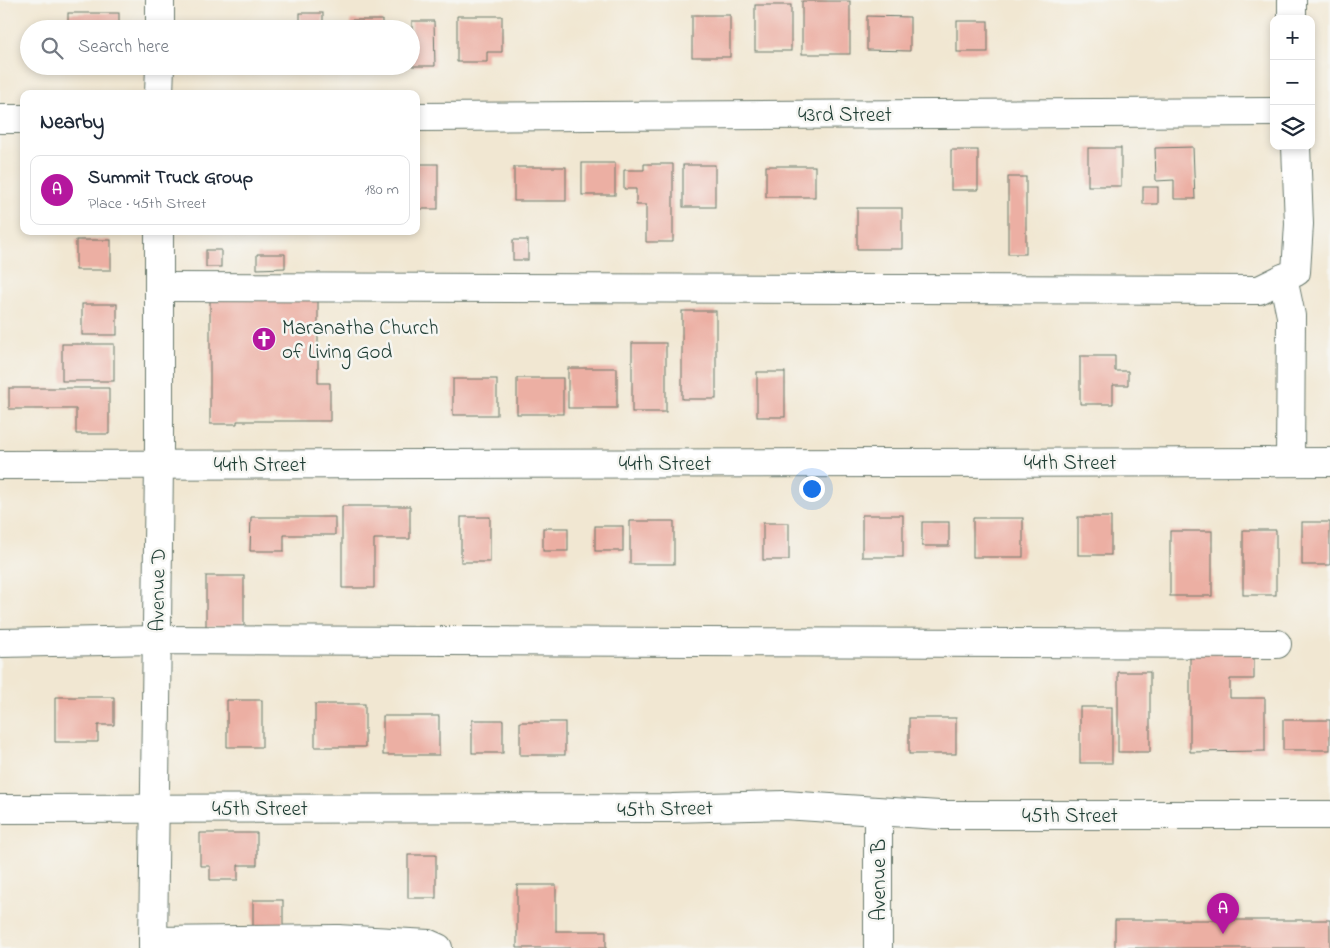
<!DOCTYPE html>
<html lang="en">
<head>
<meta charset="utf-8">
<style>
	body { margin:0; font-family:"Indie Flower",sans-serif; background:#f6f6f7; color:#1f2937 }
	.controls { position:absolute; right:15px; top:15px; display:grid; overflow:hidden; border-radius:10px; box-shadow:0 2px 8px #0003 }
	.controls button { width:45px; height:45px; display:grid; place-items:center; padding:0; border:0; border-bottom:1px solid #e0e1e3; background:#fff; color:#1f2937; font:25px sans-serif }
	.you { position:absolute; left:811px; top:488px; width:18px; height:18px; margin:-12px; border:4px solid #fff; border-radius:50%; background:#1a73e8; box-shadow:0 0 0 8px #1a73e833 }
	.badge { display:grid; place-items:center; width:32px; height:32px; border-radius:50%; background:#b5179e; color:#fff; font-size:16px; font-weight:700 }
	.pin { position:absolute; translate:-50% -41px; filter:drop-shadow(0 1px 2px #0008) }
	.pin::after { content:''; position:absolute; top:26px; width:18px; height:15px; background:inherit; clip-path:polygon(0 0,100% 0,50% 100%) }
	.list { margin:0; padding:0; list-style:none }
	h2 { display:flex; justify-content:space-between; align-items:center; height:65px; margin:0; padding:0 20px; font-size:21px }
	h2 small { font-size:16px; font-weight:400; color:#747a83 }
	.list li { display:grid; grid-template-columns:32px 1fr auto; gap:15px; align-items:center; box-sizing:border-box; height:70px; margin:0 10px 10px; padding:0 10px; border:1px solid #e0e1e3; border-radius:10px }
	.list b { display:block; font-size:19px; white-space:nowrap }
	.list p { margin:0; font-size:16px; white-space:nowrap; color:#747a83 }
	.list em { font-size:16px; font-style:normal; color:#747a83 }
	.icon { flex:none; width:28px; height:28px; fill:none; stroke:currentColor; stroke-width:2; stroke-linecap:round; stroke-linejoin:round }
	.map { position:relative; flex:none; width:1330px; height:948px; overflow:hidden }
	.search { position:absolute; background:#fff; box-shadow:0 2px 8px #0003; left:20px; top:20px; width:400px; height:55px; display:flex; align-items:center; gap:12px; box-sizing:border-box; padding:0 18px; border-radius:28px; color:#747a83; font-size:19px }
	.panel { position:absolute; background:#fff; box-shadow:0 2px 8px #0003; left:20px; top:90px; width:400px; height:145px; border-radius:10px }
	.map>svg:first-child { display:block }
</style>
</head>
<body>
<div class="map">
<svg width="1330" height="948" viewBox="0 0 1330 948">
	<rect width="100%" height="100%" fill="#f6f6f2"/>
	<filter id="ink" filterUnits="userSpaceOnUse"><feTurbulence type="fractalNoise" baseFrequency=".02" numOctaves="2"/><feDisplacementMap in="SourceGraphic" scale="10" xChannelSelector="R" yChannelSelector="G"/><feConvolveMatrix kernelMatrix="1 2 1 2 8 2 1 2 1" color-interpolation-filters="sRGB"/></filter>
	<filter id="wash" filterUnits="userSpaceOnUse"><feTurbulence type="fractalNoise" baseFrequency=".0096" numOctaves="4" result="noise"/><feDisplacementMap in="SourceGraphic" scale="20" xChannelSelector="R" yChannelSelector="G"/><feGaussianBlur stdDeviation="1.12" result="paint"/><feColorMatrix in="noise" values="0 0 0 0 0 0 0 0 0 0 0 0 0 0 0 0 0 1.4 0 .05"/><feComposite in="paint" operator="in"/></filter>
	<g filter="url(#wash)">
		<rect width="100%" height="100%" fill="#f1e7d2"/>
		<g id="blocks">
			<!-- building -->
			<g fill="#ecafa3">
				<rect x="802" y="1" width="48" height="53"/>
				<rect x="755" y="5" width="36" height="46"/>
				<rect x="68" y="13" width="51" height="16"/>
				<rect x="300" y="13" width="23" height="16"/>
				<rect x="692" y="15" width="38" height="42"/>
				<polygon points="457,16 502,16 502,52 487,52 487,62 457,62"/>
				<polygon points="867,16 910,17 910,51 867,50"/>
				<rect x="351" y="20" width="31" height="9"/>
				<polygon points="412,21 434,21 435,66 412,66"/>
				<rect x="957" y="21" width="31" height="31"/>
				<rect x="187" y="26" width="36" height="3"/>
				<polygon points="1193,147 1195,199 1174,199 1174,180 1156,181 1155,148"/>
				<rect x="1088" y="148" width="33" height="38"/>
				<rect x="951" y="150" width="27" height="40"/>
				<rect x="582" y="163" width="33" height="32"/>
				<rect x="416" y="164" width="22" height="45"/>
				<polygon points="644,164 673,164 673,242 646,242 646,205 636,205 636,189 624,189 624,170 644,170"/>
				<rect x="683" y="165" width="32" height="42"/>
				<rect x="766" y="166" width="49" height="31"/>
				<rect x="514" y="167" width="52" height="34"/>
				<rect x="1008" y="177" width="18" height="77"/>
				<rect x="1143" y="187" width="15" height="17"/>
				<rect x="857" y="208" width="45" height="41"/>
				<rect x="76" y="240" width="35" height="30"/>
				<rect x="513" y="240" width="15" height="20"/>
				<rect x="206" y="250" width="15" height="17"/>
				<polygon points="257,254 285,254 285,268 257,269"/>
				<polygon points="210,295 318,295 318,383 330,383 330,421 237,421 237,424 210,424"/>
				<rect x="82" y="304" width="35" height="31"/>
				<rect x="682" y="311" width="34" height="88"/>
				<rect x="632" y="343" width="34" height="69"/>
				<rect x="62" y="344" width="52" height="37"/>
				<polygon points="1080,356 1115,356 1115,371 1128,371 1128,385 1113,385 1113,404 1080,404"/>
				<rect x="568" y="368" width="49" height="40"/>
				<rect x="757" y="372" width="28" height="45"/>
				<rect x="517" y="378" width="46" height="36"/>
				<rect x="453" y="379" width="44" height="36"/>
				<polygon points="9,388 109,388 109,434 76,434 76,409 9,409"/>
				<polygon points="342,506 410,506 410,539 374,539 374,588 342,588"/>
				<rect x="862" y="515" width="41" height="42"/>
				<polygon points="251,517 335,517 335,535 284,535 284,551 250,551"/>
				<rect x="461" y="517" width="29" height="45"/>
				<rect x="1078" y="517" width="33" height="38"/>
				<rect x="973" y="518" width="50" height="39"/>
				<rect x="630" y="521" width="44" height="43"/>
				<rect x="922" y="522" width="27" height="24"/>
				<rect x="1302" y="522" width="28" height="43"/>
				<rect x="763" y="523" width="26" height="37"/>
				<rect x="595" y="526" width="28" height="25"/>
				<rect x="543" y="528" width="25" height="23"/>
				<rect x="1243" y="530" width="33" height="65"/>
				<rect x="1170" y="531" width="42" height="65"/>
				<rect x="206" y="576" width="38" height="51"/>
				<polygon points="1190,653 1254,653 1254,679 1230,679 1230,698 1265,698 1265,751 1190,752"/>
				<rect x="1118" y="672" width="32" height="80"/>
				<polygon points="55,697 114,697 114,725 98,725 98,742 55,742"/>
				<rect x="227" y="700" width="35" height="47"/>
				<rect x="315" y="704" width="50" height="43"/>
				<rect x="1080" y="707" width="32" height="56"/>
				<rect x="383" y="716" width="56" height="39"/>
				<rect x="909" y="718" width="47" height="36"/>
				<rect x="472" y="720" width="31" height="33"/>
				<rect x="1283" y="720" width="47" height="30"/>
				<rect x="520" y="722" width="45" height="33"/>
				<polygon points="200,833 257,833 257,865 238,865 238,880 210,880 210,866 200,866"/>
				<rect x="408" y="855" width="28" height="43"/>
				<polygon points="517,885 556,885 556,931 606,931 606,948 517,948"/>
				<rect x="253" y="900" width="30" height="28"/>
				<rect x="1115" y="920" width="215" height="28"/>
			</g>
		</g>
	</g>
	<g filter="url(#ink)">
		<use href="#blocks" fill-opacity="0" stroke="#68786b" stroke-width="1"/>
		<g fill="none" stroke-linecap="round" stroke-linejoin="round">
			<!-- minor casing -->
			<g stroke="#68786b" stroke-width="30">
				<g id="minor">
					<polyline points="1292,0 1292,19"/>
					<polyline points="160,29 160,0"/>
					<polyline points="159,94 160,66"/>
					<polyline points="416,117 1274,112"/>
					<polyline points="0,119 24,119"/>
					<polyline points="1283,278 1291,316 1290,462"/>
					<polyline points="159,287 1259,290 1296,272 1299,224 1296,146"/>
					<polyline points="0,465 1330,462"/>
					<polyline points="0,643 156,640 1277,644"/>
					<polyline points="0,809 672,808 784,805 939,815 1330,815"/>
					<polyline points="878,812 878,948"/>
					<polyline points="337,939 429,944 438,948"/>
					<polyline points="153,941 337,939 345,948"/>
					<polyline points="153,948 159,464 159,231"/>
				</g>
			</g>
			<!-- minor -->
			<use href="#minor" stroke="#fff" stroke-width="28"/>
		</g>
	</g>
	<!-- icons -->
	<defs>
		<g id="church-disc" transform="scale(1.25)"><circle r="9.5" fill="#b5179e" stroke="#f6f6f2"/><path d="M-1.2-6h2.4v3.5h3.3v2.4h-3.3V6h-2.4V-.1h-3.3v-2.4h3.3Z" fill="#fff"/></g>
	</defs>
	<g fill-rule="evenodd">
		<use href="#church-disc" x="264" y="339"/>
	</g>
	<g text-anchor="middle" stroke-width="5" stroke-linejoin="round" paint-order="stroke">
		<!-- street labels -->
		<g font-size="21" fill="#1f3d34" stroke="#f6f6f2">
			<text x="845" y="121">43rd Street</text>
			<text x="1070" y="469">44th Street</text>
			<text x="665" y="470">44th Street</text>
			<text x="260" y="471">44th Street</text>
			<text transform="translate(157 590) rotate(-89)" y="7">Avenue D</text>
			<text x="260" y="815">45th Street</text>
			<text transform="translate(665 808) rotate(-1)" y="7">45th Street</text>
			<text x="1070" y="822">45th Street</text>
			<text transform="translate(878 880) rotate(-90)" y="7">Avenue B</text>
		</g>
		<!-- poi labels -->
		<g font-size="21" fill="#1f3d34" stroke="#f6f6f2" text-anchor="start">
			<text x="282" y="334">Maranatha Church<tspan x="282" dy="24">of Living God</tspan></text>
		</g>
	</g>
</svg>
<div class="controls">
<button>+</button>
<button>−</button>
<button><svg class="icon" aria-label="layers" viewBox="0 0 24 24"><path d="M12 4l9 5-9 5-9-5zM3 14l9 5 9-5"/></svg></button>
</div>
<div class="you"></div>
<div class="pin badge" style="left:1223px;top:934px">A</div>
<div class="search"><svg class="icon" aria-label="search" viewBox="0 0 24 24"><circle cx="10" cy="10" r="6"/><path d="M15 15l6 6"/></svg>Search here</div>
<section class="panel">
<h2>Nearby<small></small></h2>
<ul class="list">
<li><span class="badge">A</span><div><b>Summit Truck Group</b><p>Place · 45th Street</p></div><em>180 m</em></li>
</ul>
</section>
</div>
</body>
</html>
